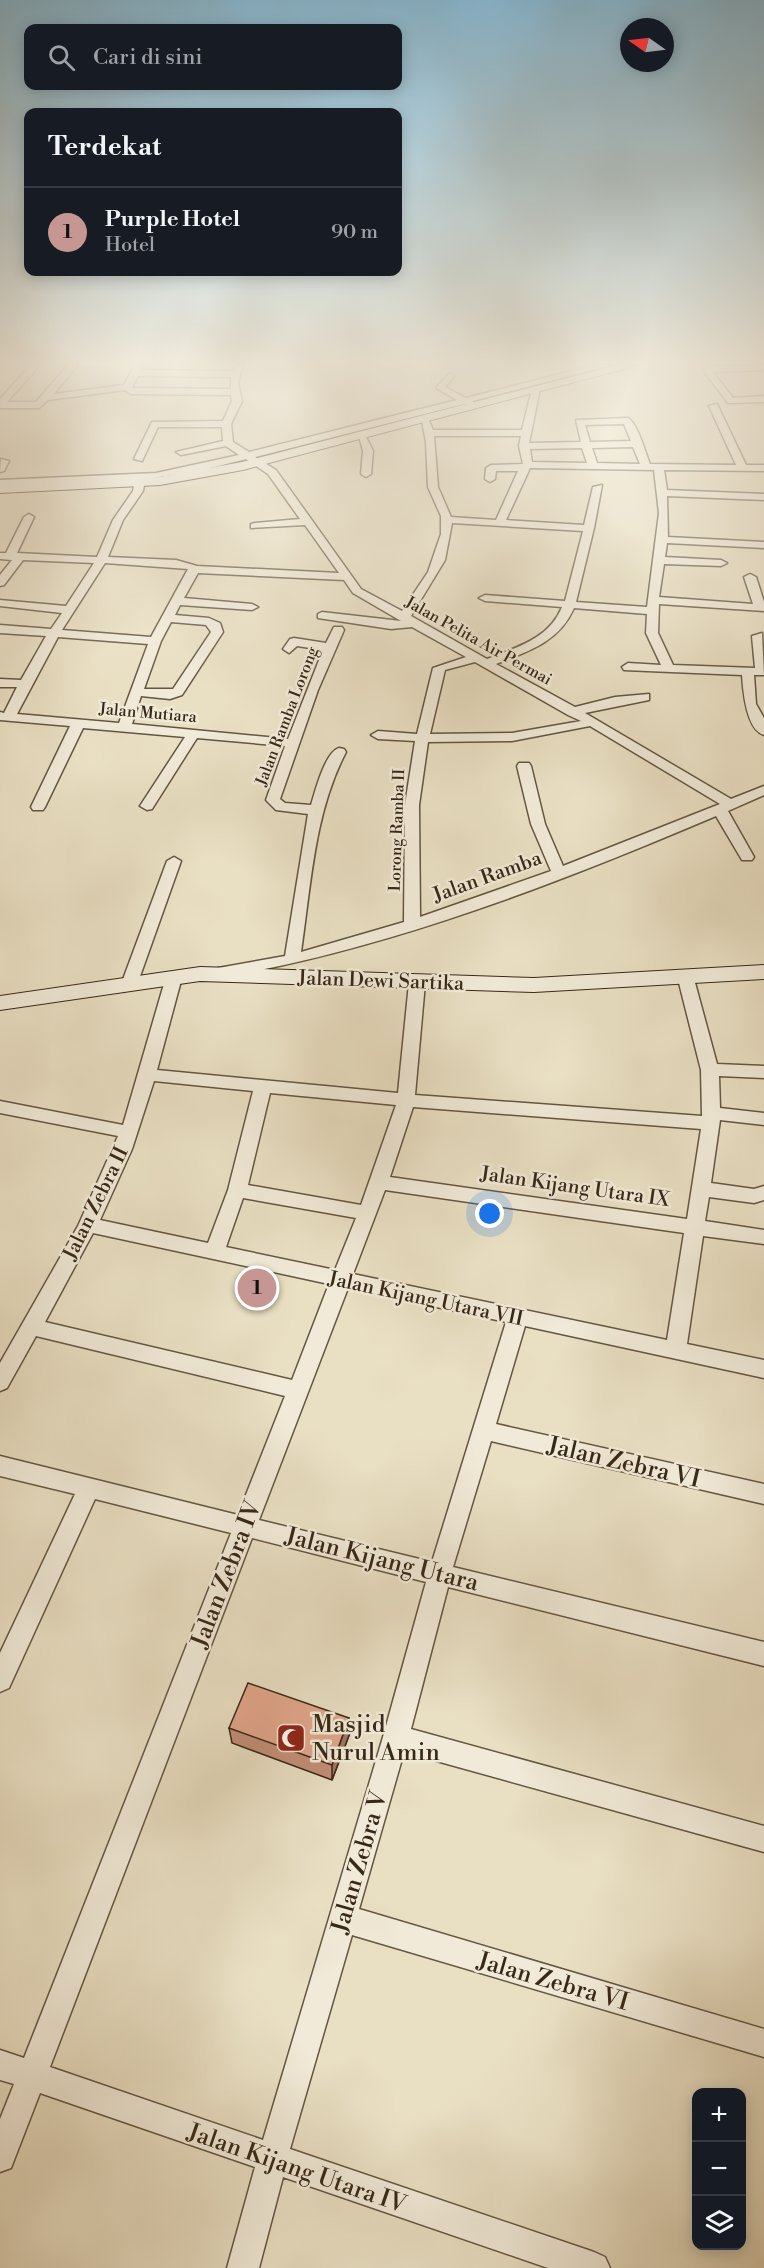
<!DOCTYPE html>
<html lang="id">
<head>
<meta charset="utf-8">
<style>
	body { margin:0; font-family:"Libre Bodoni",serif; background:#20242c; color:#f1f3f6 }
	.controls { position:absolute; right:18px; bottom:18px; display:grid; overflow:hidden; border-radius:12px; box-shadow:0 3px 15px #0003 }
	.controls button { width:54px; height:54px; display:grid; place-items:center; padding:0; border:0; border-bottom:2px solid #363941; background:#171b24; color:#f1f3f6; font:30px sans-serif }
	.compass { position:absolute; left:620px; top:18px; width:54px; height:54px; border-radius:50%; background:#171b24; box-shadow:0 3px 15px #0003; rotate:284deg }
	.you { position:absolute; left:490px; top:1214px; width:21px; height:21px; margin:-15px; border:4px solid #fff; border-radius:50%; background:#1a73e8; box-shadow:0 0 0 9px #1a73e833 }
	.badge { display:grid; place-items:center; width:39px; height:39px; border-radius:50%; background:#c59692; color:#111; font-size:20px; font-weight:700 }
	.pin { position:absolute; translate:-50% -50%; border:3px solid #fff; box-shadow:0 2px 6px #0006 }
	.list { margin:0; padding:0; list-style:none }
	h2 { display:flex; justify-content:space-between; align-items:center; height:78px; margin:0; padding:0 24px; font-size:26px }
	h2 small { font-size:20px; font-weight:400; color:#9ea1a6 }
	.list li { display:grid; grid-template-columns:39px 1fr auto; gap:18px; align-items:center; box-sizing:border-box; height:90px; padding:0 24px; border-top:2px solid #363941 }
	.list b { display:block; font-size:22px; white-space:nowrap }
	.list p { margin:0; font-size:20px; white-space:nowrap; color:#9ea1a6 }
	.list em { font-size:20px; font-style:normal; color:#9ea1a6 }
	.icon { flex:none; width:33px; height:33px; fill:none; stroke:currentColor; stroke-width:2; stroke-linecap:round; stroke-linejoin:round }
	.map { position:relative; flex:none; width:764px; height:2268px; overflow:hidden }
	.search { position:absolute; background:#171b24; box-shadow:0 3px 15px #0003; left:24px; top:24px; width:378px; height:66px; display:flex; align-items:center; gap:15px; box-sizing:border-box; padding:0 21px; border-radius:12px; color:#9ea1a6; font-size:22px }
	.panel { position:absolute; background:#171b24; box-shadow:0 3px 15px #0003; left:24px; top:108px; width:378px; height:168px; border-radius:12px }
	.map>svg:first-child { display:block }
</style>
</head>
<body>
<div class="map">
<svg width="764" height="2268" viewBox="0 0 764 2268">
	<rect width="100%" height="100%" fill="#e9dfc3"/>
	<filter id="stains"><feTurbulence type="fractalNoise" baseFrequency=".00333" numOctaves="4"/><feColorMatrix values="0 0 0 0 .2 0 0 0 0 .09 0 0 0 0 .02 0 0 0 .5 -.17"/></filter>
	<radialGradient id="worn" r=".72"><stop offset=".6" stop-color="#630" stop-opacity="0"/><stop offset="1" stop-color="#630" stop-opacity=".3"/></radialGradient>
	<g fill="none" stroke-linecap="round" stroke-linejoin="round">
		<!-- street casing -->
		<g stroke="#645642" stroke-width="3">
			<g id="street">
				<path d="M31,365H40L7,402H36L68,365H77L54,394L124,385L135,365H143L140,370L233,371L235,365H243L238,383L242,401L231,424L233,442L249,452L457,400L436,388L450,373L454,376L445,387L466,398L595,365H610L473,401V405L464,404L255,457L276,470L361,589L402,611L428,572L441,534V516L428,487L426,442L421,416H427L433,430H522L532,389L536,386L540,389L529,443L581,442L576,420L628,418C638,424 645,452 650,464L736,465L709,406L717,404L746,465H764V471L664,470L667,490L764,494V500L667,496L668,537L764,542V548L667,543L665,557L721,560L727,563L721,566L664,564L659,597L753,604L744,577L750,574L756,577L764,602V611L659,604L658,633L673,665L755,668L752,636L762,633L764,675H754L756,704L764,718V735C746,730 743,690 742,675L624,670L622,667L628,663L661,665L646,633L647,614L574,608C559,642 529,651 496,664L575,707L615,697L649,694V700L585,713L731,799L764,786V795L728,811L754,857L752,860H742L716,816C558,883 394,947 224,977L218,976L216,972L218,968L285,956L308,814L276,810L266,800L285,746L197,738L152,809L147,810L140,806L185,737L83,728L45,807L43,810H33L31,807L70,726L0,720V712L4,713L17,687H0V679L21,680L46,636L0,633V625L51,629L62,613L0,606V600L66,606L94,563L23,560L4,585L0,586V575L12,560L0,559V553H6L24,517L29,514L34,517L17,553L97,557L113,520L133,491L135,480L0,486V480L156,473L239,455L226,446L181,455L176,452L223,441L222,427H158L142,461L134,459L152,422L223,421L232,401L231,395L131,394L125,390L48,400L39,408H0V399ZM138,376L231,377V389L133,388L132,387ZM624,424L631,441L590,442L585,425ZM434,436H521L519,446L523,464L491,465L486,468L485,479L490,482L495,479L496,471H518L496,520L451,517L438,487ZM633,447L640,464L597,463L592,448ZM582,448L587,463L532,462L530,449ZM246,459L268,474L300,519L255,523L251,524V528L305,525L339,573L197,566L176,560L108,557L123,520L143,491L145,479L195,472ZM530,468L654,470L659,513L647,607L576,602L594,528L602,485L593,487L584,525L506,520ZM452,523L583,531L565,601L485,595L479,598L485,601L562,607C549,639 517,647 487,659L411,616L445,560ZM105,563L188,569L151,637L62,630ZM198,573L344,580L353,593L401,621L322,612L318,614V618L391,629L412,627L466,657L433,668L417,734L378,731L371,735L378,739L415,741L405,805L404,922L301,952C311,885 314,813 346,752L344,749L339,748C325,752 315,792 311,805L285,803L280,799L318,690L344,630L342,627H334L326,643L294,638L290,639L283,649L289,653L297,646L323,650L288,739L132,724L141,696L170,699L182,695L223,632L220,623L209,618L175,615L180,605L252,610L258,607L252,604L184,598ZM171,622L206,625L211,632L173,689H144L161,641ZM58,637L148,644L119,723L17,714ZM475,662L568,715L581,721L512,733L430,734L445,670ZM590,726L720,804L563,866L545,824L531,766L529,763H519L517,766L531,824L551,871L420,917L419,805L428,742L512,741Z"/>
				<polygon points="764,365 764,370 713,372 733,398 764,396 764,402 728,403 703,370 707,367"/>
				<polygon points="358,433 364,433 373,451 371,474 366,477 361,474 363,451"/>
				<polygon points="1,459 9,461 4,471 0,472"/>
				<polygon points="174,857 181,861 138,982 136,986 124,986 122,982 167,861"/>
				<path d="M174,972L182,977L157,1070L398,1093L409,983L417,978L425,983L415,1095L702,1116L701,1070L678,979L686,974L694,979L717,1064L764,1066V1078L719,1076L720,1108L764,1113V1125L720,1120L711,1183L754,1189L764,1186V1200L754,1203L709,1197L705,1221L764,1230V1244L703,1236L687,1344L764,1360V1378L525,1326L496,1424L764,1484V1504L491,1441L453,1567L764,1642V1666L448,1587L411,1729L764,1826V1852L404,1752L359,1909L764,2029V2057L352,1935L290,2149L594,2252L605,2257L610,2268H548L283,2177L259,2268H227L255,2167L40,2093L11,2168L0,2172V2119L14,2084L0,2080V2050L24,2058L231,1533L95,1499L9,1688L0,1692V1653L75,1494L0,1476V1456L238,1515L285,1396L36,1336L7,1388L0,1391V1363L78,1226L118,1136L0,1113V1101L123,1125L166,977ZM154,1081L253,1091L228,1190L208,1243L100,1220L132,1149ZM270,1093L396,1105L361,1205L248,1185ZM413,1107L701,1129L687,1219L390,1177ZM385,1190L684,1233L667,1340L353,1274ZM243,1198L356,1218L335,1270L226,1247ZM93,1233L329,1284L292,1380L45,1322ZM348,1288L506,1322L432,1562L259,1520ZM252,1538L426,1582L383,1737L263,2140L50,2067Z"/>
			</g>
		</g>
		<!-- secondary casing -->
		<g stroke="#382817" stroke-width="2">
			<g id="secondary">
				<polygon points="618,365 639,365 243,470 160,485 0,493 0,485 160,477 242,462"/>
				<polygon points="764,965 764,979 534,992 200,981 0,1010 0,996 200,967 534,978"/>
			</g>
		</g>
		<!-- street -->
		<use href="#street" fill="#f1ead8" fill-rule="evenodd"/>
		<!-- secondary -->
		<use href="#secondary" fill="#f1ead8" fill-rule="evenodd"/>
	</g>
	<!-- wall -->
	<polygon fill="#c28e77" stroke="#382817" stroke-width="1.5" points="349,1718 350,1733 332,1780 232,1743 229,1728"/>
	<!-- shaded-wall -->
	<polygon fill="#9e7461" stroke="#382817" stroke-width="1.5" points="349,1718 350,1733 332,1780 332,1765"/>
	<!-- building -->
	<polygon fill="#e1a58a" stroke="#382817" stroke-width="1.5" points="248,1683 349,1718 332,1765 229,1728"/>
	<!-- sky -->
	<linearGradient id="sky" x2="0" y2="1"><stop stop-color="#87b8d2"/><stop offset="0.53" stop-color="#f5f1e4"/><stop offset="1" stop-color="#f5f1e4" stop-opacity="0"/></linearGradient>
	<rect width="764" height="683" fill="url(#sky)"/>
	<!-- icons -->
	<defs>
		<g id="mosque-square" transform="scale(1.5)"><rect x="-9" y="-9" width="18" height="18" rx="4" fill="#8f2418" stroke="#f1ead8"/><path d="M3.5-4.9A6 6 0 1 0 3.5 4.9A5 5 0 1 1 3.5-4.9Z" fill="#fff"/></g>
	</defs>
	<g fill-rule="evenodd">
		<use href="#mosque-square" x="291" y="1738"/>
	</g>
	<g text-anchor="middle" stroke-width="5" stroke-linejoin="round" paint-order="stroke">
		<!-- far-street labels -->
		<g font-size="16" fill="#382817" stroke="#f1ead8">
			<text transform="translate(479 640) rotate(29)" y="6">Jalan Pelita Air Permai</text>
			<text transform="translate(148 712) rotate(5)" y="6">Jalan Mutiara</text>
			<text transform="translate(286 716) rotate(-69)" y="6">Jalan Ramba Lorong</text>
			<text transform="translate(396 830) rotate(-88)" y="6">Lorong Ramba II</text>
		</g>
		<!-- street labels -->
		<g font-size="20" fill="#382817" stroke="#f1ead8">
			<text transform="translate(487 876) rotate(-20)" y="7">Jalan Ramba</text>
			<text transform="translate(381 980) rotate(2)" y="7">Jalan Dewi Sartika</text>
			<text transform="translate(575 1186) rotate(8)" y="7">Jalan Kijang Utara IX</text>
			<text transform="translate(95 1203) rotate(-64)" y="7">Jalan Zebra II</text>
			<text transform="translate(426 1298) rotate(12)" y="7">Jalan Kijang Utara VII</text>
		</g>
		<!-- near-street labels -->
		<g font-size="24" fill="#382817" stroke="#f1ead8">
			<text transform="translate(624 1462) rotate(13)" y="8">Jalan Zebra VI</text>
			<text transform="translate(382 1559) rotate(14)" y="8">Jalan Kijang Utara</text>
			<text transform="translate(226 1574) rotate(-69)" y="8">Jalan Zebra IV</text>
			<text transform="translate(359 1862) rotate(-74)" y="8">Jalan Zebra V</text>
			<text transform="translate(553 1981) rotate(16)" y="8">Jalan Zebra VI</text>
			<text transform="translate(297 2168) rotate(19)" y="8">Jalan Kijang Utara IV</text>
		</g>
		<!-- near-poi labels -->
		<g font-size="24" fill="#382817" stroke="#f1ead8" text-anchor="start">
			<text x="312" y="1732">Masjid<tspan x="312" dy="28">Nurul Amin</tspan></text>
		</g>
	</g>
	<rect width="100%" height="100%" filter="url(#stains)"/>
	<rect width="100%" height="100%" fill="url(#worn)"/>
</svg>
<div class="controls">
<button>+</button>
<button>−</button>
<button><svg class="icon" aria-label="layers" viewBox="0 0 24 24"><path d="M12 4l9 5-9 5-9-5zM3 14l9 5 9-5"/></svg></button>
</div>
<svg class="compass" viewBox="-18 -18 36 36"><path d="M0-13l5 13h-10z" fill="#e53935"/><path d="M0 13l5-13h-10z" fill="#9ea1a6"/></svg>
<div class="you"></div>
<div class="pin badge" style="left:257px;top:1288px">1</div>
<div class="search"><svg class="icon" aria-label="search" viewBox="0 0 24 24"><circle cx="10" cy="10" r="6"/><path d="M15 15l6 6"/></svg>Cari di sini</div>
<section class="panel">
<h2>Terdekat<small></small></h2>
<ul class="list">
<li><span class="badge">1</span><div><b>Purple Hotel</b><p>Hotel</p></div><em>90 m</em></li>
</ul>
</section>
</div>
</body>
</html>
